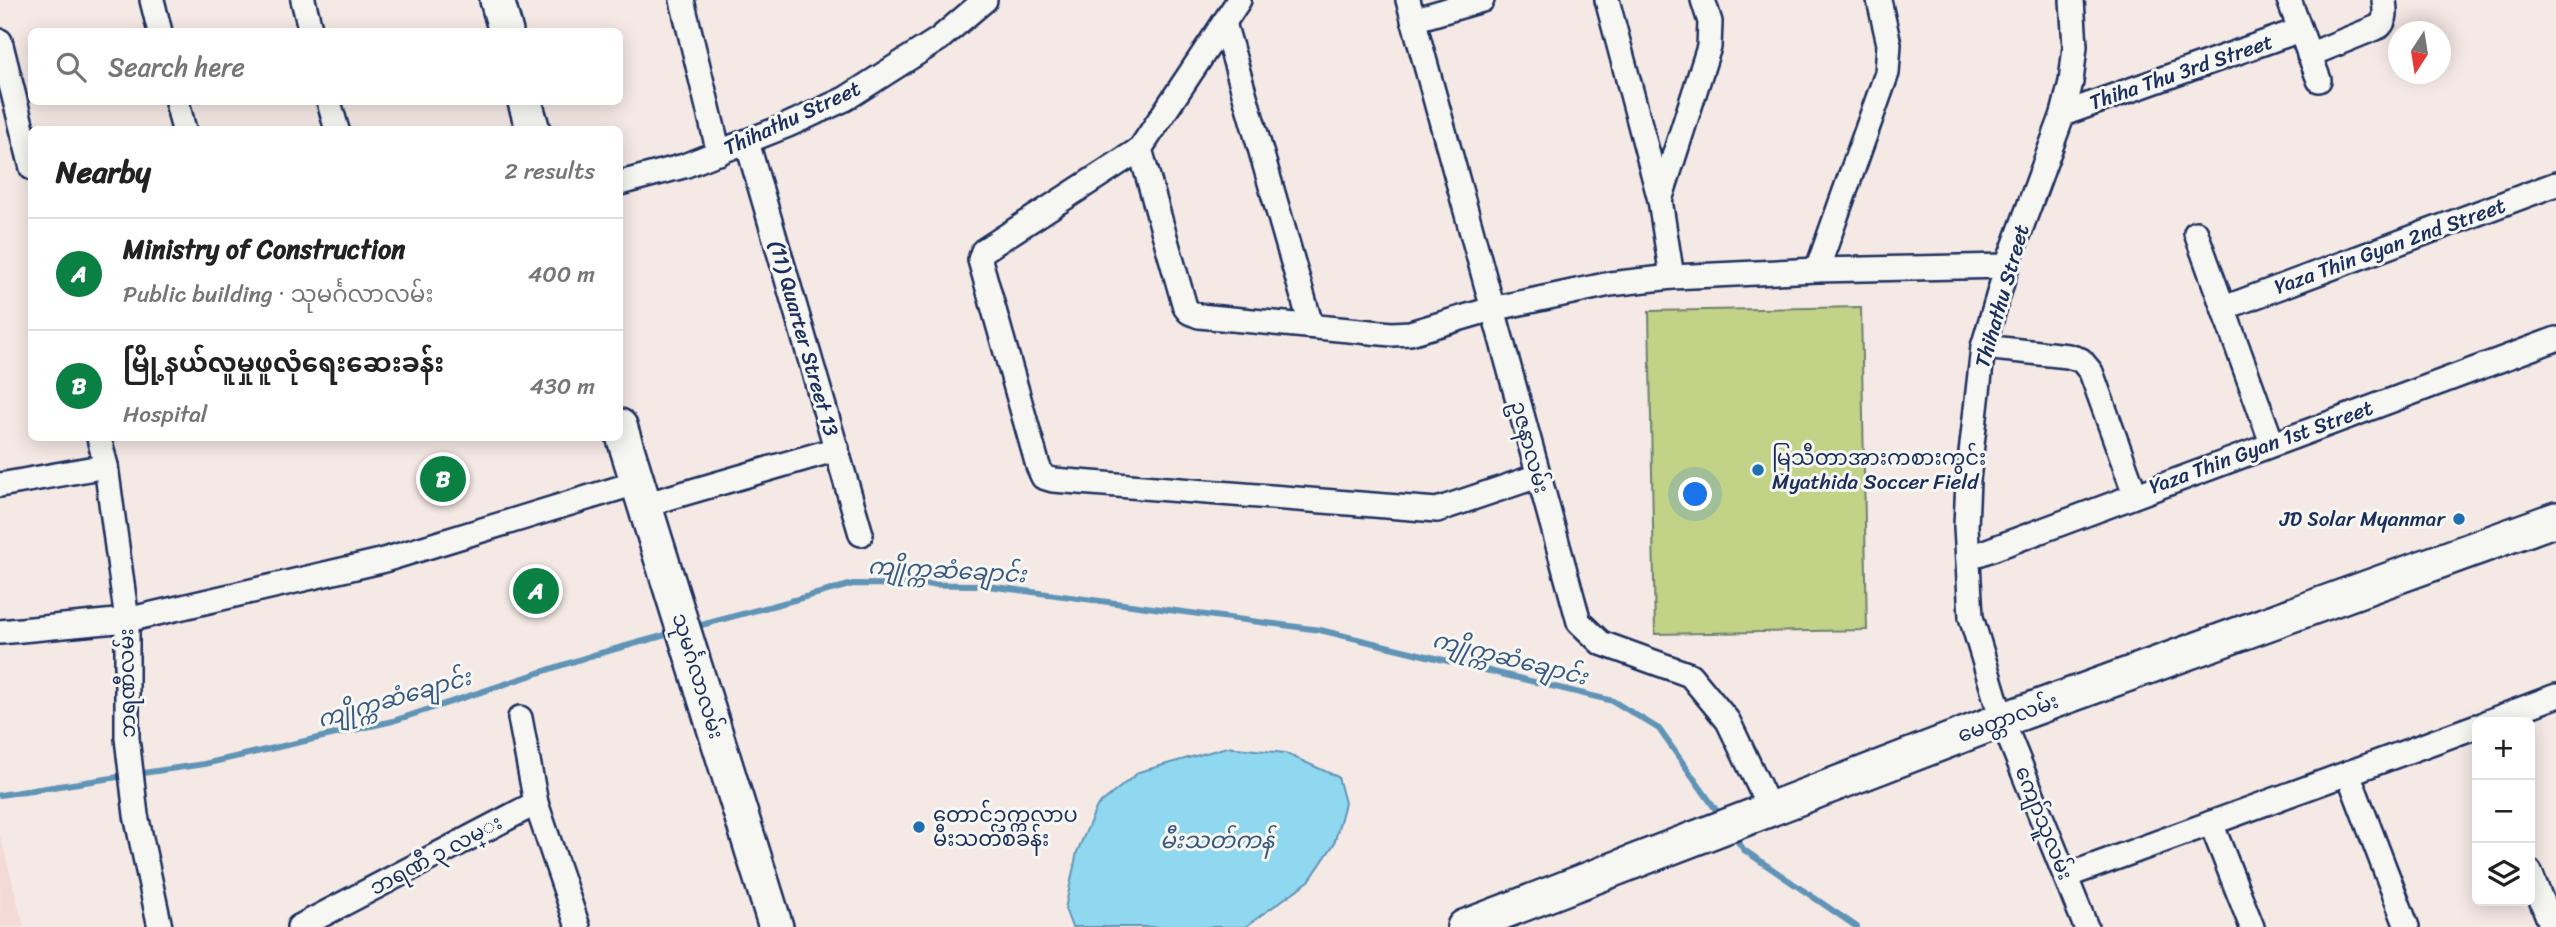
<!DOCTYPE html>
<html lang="en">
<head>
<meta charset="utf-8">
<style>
	body { margin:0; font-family:Sriracha,"Noto Sans Myanmar",sans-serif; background:#f2f2f2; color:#222 }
	.controls { position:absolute; right:21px; bottom:21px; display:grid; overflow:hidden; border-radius:10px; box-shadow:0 4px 18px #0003 }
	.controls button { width:63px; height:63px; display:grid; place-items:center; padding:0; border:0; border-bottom:2px solid #e0e0e0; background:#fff; color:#222; font:35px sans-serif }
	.compass { position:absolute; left:2388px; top:21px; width:63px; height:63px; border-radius:50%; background:#fff; box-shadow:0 4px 18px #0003; rotate:192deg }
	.you { position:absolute; left:1696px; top:495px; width:24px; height:24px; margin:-18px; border:5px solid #fff; border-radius:50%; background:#1a73e8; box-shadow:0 0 0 10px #1a73e833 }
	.badge { display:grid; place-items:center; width:46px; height:46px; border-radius:50%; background:#0b8043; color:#fff; font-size:23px; font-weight:700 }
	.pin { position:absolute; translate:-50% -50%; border:4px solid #fff; box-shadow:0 2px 7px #0006 }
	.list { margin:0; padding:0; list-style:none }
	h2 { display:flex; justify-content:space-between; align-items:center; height:91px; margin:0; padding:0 28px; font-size:30px }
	h2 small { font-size:23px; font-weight:400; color:#767676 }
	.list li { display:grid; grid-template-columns:46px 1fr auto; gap:21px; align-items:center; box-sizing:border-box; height:112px; padding:0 28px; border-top:2px solid #e0e0e0 }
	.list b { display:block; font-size:26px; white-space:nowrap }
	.list p { margin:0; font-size:23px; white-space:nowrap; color:#767676 }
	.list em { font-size:23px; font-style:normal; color:#767676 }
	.icon { flex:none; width:38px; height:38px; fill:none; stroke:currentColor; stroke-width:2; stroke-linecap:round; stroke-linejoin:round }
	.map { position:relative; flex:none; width:2556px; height:927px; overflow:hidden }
	.search { position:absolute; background:#fff; box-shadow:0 4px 18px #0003; left:28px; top:28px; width:595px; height:77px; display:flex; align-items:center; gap:18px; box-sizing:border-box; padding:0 24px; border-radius:10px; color:#767676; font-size:26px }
	.panel { position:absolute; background:#fff; box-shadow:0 4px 18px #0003; left:28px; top:126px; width:595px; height:315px; border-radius:10px }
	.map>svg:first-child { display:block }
</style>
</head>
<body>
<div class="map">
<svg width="2556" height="927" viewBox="0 0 2556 927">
	<rect width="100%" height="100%" fill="#f5e9e5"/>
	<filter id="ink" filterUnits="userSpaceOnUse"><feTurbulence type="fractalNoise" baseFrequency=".0143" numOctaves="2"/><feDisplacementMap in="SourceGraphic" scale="14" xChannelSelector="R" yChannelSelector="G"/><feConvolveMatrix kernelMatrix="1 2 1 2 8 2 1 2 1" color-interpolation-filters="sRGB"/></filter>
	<g filter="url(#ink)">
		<!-- built -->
		<polygon fill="#f4dad6" points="0,835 24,927 0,927"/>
		<!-- pitch -->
		<polygon fill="#c2d286" stroke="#6e8072" stroke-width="2" points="1861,307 1867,630 1655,634 1649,311"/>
		<!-- water -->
		<polygon fill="#8fd8f0" stroke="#6194b6" stroke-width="2" points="1227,747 1285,753 1338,777 1345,803 1334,844 1309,881 1245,927 1072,927 1065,909 1077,852 1097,806 1139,772"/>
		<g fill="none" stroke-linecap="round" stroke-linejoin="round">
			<!-- stream -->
			<g stroke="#6194b6" stroke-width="6">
				<polyline points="694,627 853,584 980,585 1320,630 1613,701 1659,729 1721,817"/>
				<polyline points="136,774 204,764 393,721 590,656 673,633"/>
				<polyline points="0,795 125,776"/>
				<polyline points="1733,835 1744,850 1857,927"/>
			</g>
			<!-- minor casing -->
			<g stroke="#1b2f5e" stroke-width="28">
				<g id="minor">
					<polyline points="152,0 160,32"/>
					<polyline points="303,0 311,32"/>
					<polyline points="682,0 719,153"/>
					<polyline points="1239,0 1140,149 983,251 980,260 1038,466 1043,477 1053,480 1437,510 1538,476"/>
					<polyline points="1408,0 1579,622 1601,643 1690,675 1728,721 1770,809"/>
					<polyline points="1607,0 1660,200 1672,277"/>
					<polyline points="2072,0 2075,46 2071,82 2063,114 2007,266 1983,347 1968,480 1966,526 1971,617 2002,720 2086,927"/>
					<polyline points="2289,0 2319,80"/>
					<polyline points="1413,20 1482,0"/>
					<polyline points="1224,23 1311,325"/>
					<polyline points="0,41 32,168"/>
					<path d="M2309,55L2380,26C2387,18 2385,10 2384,0"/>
					<polyline points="177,102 184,130"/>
					<polyline points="329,102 337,130"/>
					<polyline points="2063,114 2300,30"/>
					<polyline points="747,142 861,534"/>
					<polyline points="1140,149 1185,307 1189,312 1199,316 1392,334 1410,333 1492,309 1610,284 1672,277 1817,270 2007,266"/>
					<polyline points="620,183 684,166 788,125 845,99 939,39 985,0"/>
					<polyline points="1660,200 1709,47 1710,22 1703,0"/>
					<polyline points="2196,233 2272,443"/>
					<polyline points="1817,270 1887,73 1889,44 1879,0"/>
					<polyline points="2224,308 2556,184"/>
					<polyline points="1983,347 2068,356 2081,360 2091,372 2135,494"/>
					<polyline points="99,438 106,466 127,620 127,738 136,815 160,927"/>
					<polyline points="0,485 106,466"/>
					<polyline points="644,505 837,449"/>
					<polyline points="1968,558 2556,339"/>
					<polyline points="0,632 127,620 381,561 636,483"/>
					<polyline points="520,718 536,803 578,927"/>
					<polyline points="2487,722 2556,696"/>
					<polyline points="2348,773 2407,927"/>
					<polyline points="2211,823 2252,927"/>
					<polyline points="2530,872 2552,927"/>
					<polyline points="2066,876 2477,726"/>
					<polyline points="299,927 536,803"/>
				</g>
			</g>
			<!-- secondary casing -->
			<g stroke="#1b2f5e" stroke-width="38">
				<g id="secondary">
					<polyline points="497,0 506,32"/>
					<polyline points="525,102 533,130"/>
					<polyline points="620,426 776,927"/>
					<polyline points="1464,927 2002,720 2556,519"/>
				</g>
			</g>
			<!-- minor -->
			<use href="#minor" stroke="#f6f6f2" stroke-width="23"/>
			<!-- secondary -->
			<use href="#secondary" stroke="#f6f6f2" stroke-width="33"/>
		</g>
	</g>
	<!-- markers -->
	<g fill="#1f6fb2" stroke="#f6f6f2" stroke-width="2.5">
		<circle cx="1758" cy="470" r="7"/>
		<circle cx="2459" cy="519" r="7"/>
		<circle cx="919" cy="827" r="7"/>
	</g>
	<g text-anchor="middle" stroke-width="6" stroke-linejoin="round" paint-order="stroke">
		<!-- street labels -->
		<g font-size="21" fill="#1b2f5e" stroke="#f6f6f2">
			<text transform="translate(2181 72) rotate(-19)" y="7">Thiha Thu 3rd Street</text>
			<text transform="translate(792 118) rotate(-25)" y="7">Thihathu Street</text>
			<text transform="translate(2390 246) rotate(-20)" y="7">Yaza Thin Gyan 2nd Street</text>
			<text transform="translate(2002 296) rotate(-74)" y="7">Thihathu Street</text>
			<text transform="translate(804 338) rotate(74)" y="7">(11) Quarter Street 13</text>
			<text transform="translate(1530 447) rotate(75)" y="7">ဥဇနာလမ်း</text>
			<text transform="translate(2261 447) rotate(-20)" y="7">Yaza Thin Gyan 1st Street</text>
			<text transform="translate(698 676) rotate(73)" y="7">သုမင်္ဂလာလမ်း</text>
			<text transform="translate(127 683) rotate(-91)" y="7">ဘရဏီလမ်း</text>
			<text transform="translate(2008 718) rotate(-20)" y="7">မေတ္တာလမ်း</text>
			<text transform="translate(2044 823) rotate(68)" y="7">ကျော်သူလမ်း</text>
			<text transform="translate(436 855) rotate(-28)" y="7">ဘရဏီ ၃ လမ္း</text>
		</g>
		<!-- poi labels -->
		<g font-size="21" fill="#1b2f5e" stroke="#f6f6f2" text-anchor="start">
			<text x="1772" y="465">မြသီတာအားကစားကွင်း<tspan x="1772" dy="24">Myathida Soccer Field</tspan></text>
			<text x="2445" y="526" text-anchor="end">JD Solar Myanmar</text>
			<text x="933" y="822">တောင်ဥက္ကလာပ<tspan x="933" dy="24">မီးသတ်စခန်း</tspan></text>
		</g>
		<!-- water labels -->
		<g font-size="23" font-style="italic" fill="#385982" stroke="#f6f6f2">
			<text transform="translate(947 570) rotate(3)" y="8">ကျိုက္ကဆံချောင်း</text>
			<text transform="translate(1510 658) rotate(14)" y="8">ကျိုက္ကဆံချောင်း</text>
			<text transform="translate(394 698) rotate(-16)" y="8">ကျိုက္ကဆံချောင်း</text>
			<text x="1217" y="848">မီးသတ်ကန်</text>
		</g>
	</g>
</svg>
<div class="controls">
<button>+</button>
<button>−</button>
<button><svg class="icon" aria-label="layers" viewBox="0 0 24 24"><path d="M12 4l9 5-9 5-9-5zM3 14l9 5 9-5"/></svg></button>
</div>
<svg class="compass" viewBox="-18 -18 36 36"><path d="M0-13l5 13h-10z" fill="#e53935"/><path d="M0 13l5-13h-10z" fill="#767676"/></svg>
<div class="you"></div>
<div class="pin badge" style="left:536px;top:591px">A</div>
<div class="pin badge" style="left:443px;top:479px">B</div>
<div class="search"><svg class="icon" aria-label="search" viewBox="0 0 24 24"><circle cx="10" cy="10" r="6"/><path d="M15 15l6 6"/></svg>Search here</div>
<section class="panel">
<h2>Nearby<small>2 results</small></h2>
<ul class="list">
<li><span class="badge">A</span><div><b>Ministry of Construction</b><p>Public building · သုမင်္ဂလာလမ်း</p></div><em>400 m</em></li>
<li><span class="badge">B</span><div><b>မြို့နယ်လူမှုဖူလုံရေးဆေးခန်း</b><p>Hospital</p></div><em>430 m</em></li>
</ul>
</section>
</div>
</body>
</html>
